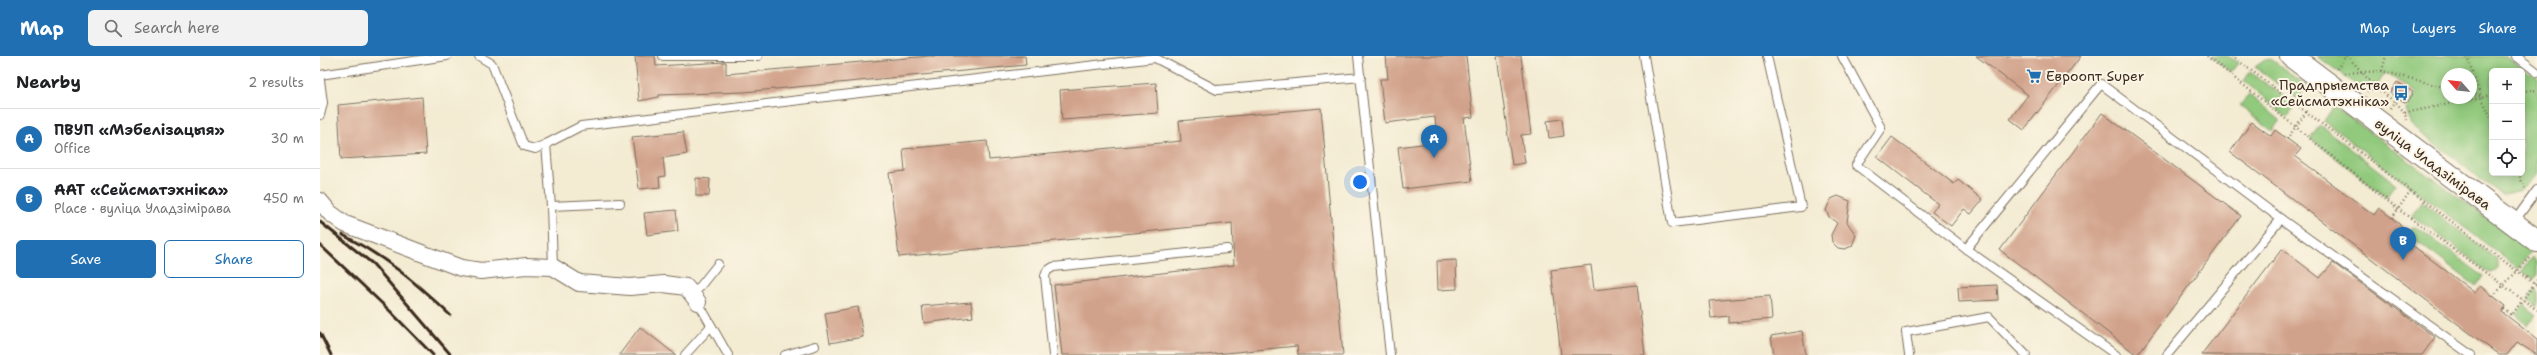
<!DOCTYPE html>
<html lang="en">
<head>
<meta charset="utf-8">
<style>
	body { margin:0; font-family:"Shantell Sans",sans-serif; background:#f2f2f2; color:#202124 }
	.controls { position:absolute; right:12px; top:12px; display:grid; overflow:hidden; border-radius:6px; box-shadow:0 2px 10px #0003 }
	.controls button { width:36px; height:36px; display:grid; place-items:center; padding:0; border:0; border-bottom:1px solid #e0e0e0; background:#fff; color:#202124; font:20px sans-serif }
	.compass { position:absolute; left:2121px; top:12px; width:36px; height:36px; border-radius:50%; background:#fff; box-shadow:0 2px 10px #0003; rotate:298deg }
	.you { position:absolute; left:1040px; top:126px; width:14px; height:14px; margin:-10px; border:3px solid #fff; border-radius:50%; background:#1a73e8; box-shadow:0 0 0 6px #1a73e833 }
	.badge { display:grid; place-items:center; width:26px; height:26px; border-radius:50%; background:#1f6fb2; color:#fff; font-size:13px; font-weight:700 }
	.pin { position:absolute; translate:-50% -33px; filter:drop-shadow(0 1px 2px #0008) }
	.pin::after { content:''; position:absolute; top:21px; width:14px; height:12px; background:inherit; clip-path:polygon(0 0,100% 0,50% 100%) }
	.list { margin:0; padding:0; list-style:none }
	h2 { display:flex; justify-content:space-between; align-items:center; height:52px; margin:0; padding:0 16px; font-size:17px }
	h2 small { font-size:13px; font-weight:400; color:#757577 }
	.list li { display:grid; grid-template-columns:26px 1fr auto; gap:12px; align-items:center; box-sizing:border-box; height:60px; padding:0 16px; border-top:1px solid #e0e0e0 }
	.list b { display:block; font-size:15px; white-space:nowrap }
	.list p { margin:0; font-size:13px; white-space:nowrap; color:#757577 }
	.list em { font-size:13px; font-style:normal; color:#757577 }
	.actions { display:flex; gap:8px; padding:12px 16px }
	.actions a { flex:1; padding:9px 0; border:1px solid #1f6fb2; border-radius:6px; text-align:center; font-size:14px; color:#1f6fb2 }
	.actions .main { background:#1f6fb2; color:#fff }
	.icon { flex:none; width:22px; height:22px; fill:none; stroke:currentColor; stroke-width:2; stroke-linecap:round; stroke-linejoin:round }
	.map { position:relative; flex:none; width:2217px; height:299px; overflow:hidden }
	header { display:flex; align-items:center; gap:24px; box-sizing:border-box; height:56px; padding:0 20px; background:#1f6fb2; color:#fff }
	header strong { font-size:19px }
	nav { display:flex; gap:22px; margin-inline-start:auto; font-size:14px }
	.search { width:280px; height:36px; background:#f2f2f2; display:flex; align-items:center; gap:10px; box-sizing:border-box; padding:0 14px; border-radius:6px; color:#757577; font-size:15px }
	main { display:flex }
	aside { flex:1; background:#fff }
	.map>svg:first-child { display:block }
</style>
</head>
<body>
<header>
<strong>Map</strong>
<div class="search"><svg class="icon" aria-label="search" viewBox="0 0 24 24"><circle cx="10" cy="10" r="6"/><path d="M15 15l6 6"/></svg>Search here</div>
<nav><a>Map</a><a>Layers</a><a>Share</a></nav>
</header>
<main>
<aside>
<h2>Nearby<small>2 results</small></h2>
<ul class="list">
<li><span class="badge">A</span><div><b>ПВУП «Мэбелізацыя»</b><p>Office</p></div><em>30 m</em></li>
<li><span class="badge">B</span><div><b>ААТ «Сейсматэхніка»</b><p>Place · вуліца Уладзімірава</p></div><em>450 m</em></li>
</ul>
<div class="actions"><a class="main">Save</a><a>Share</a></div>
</aside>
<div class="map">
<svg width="2217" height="299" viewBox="0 0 2217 299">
	<rect width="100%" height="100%" fill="#fcf5e5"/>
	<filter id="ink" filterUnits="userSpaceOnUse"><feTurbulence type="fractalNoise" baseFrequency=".025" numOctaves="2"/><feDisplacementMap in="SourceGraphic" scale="8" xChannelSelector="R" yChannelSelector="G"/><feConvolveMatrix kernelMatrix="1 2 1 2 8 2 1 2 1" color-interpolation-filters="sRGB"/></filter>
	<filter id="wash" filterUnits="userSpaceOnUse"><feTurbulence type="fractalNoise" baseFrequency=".012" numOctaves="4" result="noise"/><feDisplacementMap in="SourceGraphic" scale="16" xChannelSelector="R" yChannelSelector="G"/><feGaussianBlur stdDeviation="0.9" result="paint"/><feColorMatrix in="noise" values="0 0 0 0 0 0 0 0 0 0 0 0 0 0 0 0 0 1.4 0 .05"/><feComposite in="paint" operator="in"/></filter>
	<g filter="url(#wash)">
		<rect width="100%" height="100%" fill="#f3ebd2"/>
		<!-- green -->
		<g fill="#91c97d" stroke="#667a4e" fill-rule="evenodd">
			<polygon points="1890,0 1908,0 1918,7 1911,16"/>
			<path d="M1997,0H2187L2217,23V117C2207,130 2198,138 2182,139L2092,70L2086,54L2097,36L2065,17L2058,28L2042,33ZM2172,15H2202V117H2172ZM2127,18H2151V42H2127Z"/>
			<polygon points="1951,3 1987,30 1978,43 1935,11 1945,4"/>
			<polygon points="1930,16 1975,49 1967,61 1924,25"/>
			<polygon points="1929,39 1960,64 1952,75 1920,49"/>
			<polygon points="2014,50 2212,195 2198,212 2004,65"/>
			<polygon points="2000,69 2076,128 2066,141 1990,82"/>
			<polygon points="2102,146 2178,205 2178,213 2171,216 2166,214 2092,159"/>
			<polygon points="2094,169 2163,220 2156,230 2087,178"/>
			<polygon points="2213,201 2217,208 2217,220 2214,223 2201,214"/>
			<polygon points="2215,233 2217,235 2217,251 2208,243"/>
			<polygon points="2204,249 2217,259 2208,269 2196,259"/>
		</g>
		<g id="blocks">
			<!-- building -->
			<g fill="#d1a28b">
				<polygon points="315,0 335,0 336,10 406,6 406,18 609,0 705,0 706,9 424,36 339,39 339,41 319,45"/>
				<polygon points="1066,0 1146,0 1153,61 1144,62 1152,125 1083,133 1078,91 1117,86 1115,61 1065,67 1060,23 1068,23"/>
				<polygon points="1177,0 1201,0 1211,78 1201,79 1205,107 1192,109"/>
				<polygon points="1656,0 1761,0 1704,74 1690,63 1708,39"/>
				<polygon points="2077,26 2093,36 2086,47 2070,37"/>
				<polygon points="836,27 838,57 742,64 740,34"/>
				<polygon points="102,41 106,98 21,103 18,49"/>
				<polygon points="1001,52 1023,299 978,299 977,290 885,299 742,299 734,229 914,209 912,167 579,201 569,117 585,115 583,93 667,85 669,104 861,85 859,65"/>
				<polygon points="1782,57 1921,160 1817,299 1680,194"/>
				<polygon points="1242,63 1244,80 1229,82 1227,65"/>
				<polygon points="1932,66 1951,80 1955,74 1981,93 1975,100 2054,159 2059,152 2072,162 2084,172 2079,179 2155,237 2160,230 2186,250 2182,256 2217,283 2217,299 2197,286 2187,299 2179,299 1910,96"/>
				<polygon points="363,76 367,98 343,102 345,120 339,121 340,131 319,133 312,81"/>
				<polygon points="1572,81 1634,128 1638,124 1663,144 1651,158 1644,153 1631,170 1612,156 1618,148 1557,101"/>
				<polygon points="376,122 390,123 389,140 376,140"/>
				<polygon points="1518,140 1530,145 1527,166 1536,179 1532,190 1525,193 1518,192 1512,186 1511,179 1517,167 1509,161 1506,154 1511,143"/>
				<polygon points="356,154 358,175 327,179 324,157"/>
				<polygon points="1962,193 2000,222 2013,207 2115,281 2102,299 1881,299"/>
				<polygon points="1136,204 1137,233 1118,234 1117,205"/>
				<polygon points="1271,209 1274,234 1317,229 1325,299 1241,299 1231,214"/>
				<polygon points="1677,229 1678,244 1639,246 1638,231"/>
				<polygon points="1450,240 1452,263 1409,267 1409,260 1391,262 1389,245"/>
				<polygon points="651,246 653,261 604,267 602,250"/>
				<polygon points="538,251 543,281 510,287 505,257"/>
				<polygon points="320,271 356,299 299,299"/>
				<polygon points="1482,275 1486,299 1454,299 1451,280"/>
			</g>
		</g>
	</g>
	<g filter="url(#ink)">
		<use href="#blocks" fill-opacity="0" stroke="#7b6e5d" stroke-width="1"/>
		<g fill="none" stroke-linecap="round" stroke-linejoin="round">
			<!-- service casing -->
			<g stroke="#7b6e5d" stroke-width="10">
				<g id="service">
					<polyline points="159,0 172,8 204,90 215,93 226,88"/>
					<polyline points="343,0 438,0"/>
					<polyline points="1038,0 1070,299"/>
					<polyline points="1324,0 1352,167 1481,151 1447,0"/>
					<polyline points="1522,0 1561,72 1536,109 1646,193 1796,299"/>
					<polyline points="2196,0 2217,16"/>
					<polyline points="0,19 127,0"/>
					<polyline points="0,24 3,47 0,59"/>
					<polyline points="231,150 226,88 261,70 835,2 897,34 1041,21"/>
					<polyline points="2194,166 2217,134"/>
					<polyline points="1646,193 1781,28 1961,163 2151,299"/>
					<polyline points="233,211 231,150 300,147"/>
					<polyline points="370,236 378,233 398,208"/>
					<polyline points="378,246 408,299"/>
					<polyline points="365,299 391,270"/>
					<polyline points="465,299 495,290"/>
					<polyline points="733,299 725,220 727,215 733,211 907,193"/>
					<polyline points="1589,299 1586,276 1669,261 1706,299"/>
					<polyline points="1847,299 1961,163"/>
				</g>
			</g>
			<!-- minor casing -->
			<g stroke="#7b6e5d" stroke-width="18">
				<polyline id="minor" points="0,145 10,157 25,168 141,212 161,215 206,210 233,211 259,227 310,231 344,228 366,231 378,246"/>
			</g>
			<!-- secondary casing -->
			<g stroke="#7b6e5d" stroke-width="24">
				<polyline id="secondary" points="1971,0 2217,185"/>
			</g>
			<!-- path -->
			<g stroke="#7b6e5d" stroke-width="2.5" stroke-dasharray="1 3" stroke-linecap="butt">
				<polyline points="1887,0 2078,153 2217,254"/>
				<polyline points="1912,0 2217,230"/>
				<path d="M2027,0C2037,10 2047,23 2057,32C2069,43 2082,47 2087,64"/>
				<polyline points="2147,0 2161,41 2172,63"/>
				<polyline points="2017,13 2026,0"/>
				<polyline points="2062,15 2066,0"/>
				<polyline points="2025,17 2062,15 2127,32"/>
				<polyline points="2047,35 2057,32"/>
				<polyline points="2202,35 2217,34"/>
				<polyline points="2151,38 2160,40"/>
				<polyline points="2070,52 2081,37"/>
				<polyline points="2085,57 2172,39"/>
				<polyline points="1967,83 1987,55"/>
				<polyline points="2198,117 2205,132"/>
				<polyline points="2072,162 2091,134"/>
				<polyline points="2173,240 2211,201"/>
				<polyline points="2184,253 2192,259 2217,224"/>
			</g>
			<!-- service -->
			<use href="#service" stroke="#fff" stroke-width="8"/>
			<!-- minor -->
			<use href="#minor" stroke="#fff" stroke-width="16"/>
			<!-- secondary -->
			<use href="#secondary" stroke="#fff" stroke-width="22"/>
			<!-- rail -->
			<g stroke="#3b2a1e" stroke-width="3">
				<polyline points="0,166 53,208 131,299"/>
				<path d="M23,179C67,202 94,225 130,259"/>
				<polyline points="0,189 70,255 113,299"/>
				<polyline points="0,277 11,299"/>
			</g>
		</g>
	</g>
	<!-- icons -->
	<defs>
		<g id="supermarket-bare" transform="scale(1.2)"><path d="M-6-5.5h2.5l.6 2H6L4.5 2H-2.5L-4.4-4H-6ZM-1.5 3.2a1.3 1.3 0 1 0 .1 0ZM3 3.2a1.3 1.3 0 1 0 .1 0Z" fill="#1f6fb2" stroke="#fcf5e5" stroke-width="2.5" paint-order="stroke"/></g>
		<g id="bus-bare" transform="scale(1.2)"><path d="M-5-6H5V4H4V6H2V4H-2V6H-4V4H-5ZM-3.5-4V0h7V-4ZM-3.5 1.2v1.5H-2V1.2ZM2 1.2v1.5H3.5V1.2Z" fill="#1f6fb2" stroke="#fcf5e5" stroke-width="2.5" paint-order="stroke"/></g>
	</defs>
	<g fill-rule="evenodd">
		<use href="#supermarket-bare" x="1714" y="20"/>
		<use href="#bus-bare" x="2081" y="37"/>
	</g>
	<g text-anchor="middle" stroke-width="4" stroke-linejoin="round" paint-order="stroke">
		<!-- poi labels -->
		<g font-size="14" fill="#3b2a1e" stroke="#fcf5e5" text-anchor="start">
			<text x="1726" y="25">Евроопт Super</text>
			<text x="2069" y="34" text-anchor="end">Прадпрыемства<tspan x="2069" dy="16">«Сейсматэхніка»</tspan></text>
		</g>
		<!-- street labels -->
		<g font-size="14" fill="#3b2a1e" stroke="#fcf5e5">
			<text transform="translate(2113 108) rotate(37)" y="5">вуліца Уладзімірава</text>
		</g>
	</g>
</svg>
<div class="controls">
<button>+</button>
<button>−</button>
<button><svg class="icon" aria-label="locate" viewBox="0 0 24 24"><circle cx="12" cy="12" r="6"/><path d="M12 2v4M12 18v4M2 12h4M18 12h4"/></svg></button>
</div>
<svg class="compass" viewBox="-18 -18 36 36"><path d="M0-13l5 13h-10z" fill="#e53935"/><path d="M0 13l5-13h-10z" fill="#757577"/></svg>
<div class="you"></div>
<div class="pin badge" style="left:1114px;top:102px">A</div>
<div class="pin badge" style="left:2083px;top:204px">B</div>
</div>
</main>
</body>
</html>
